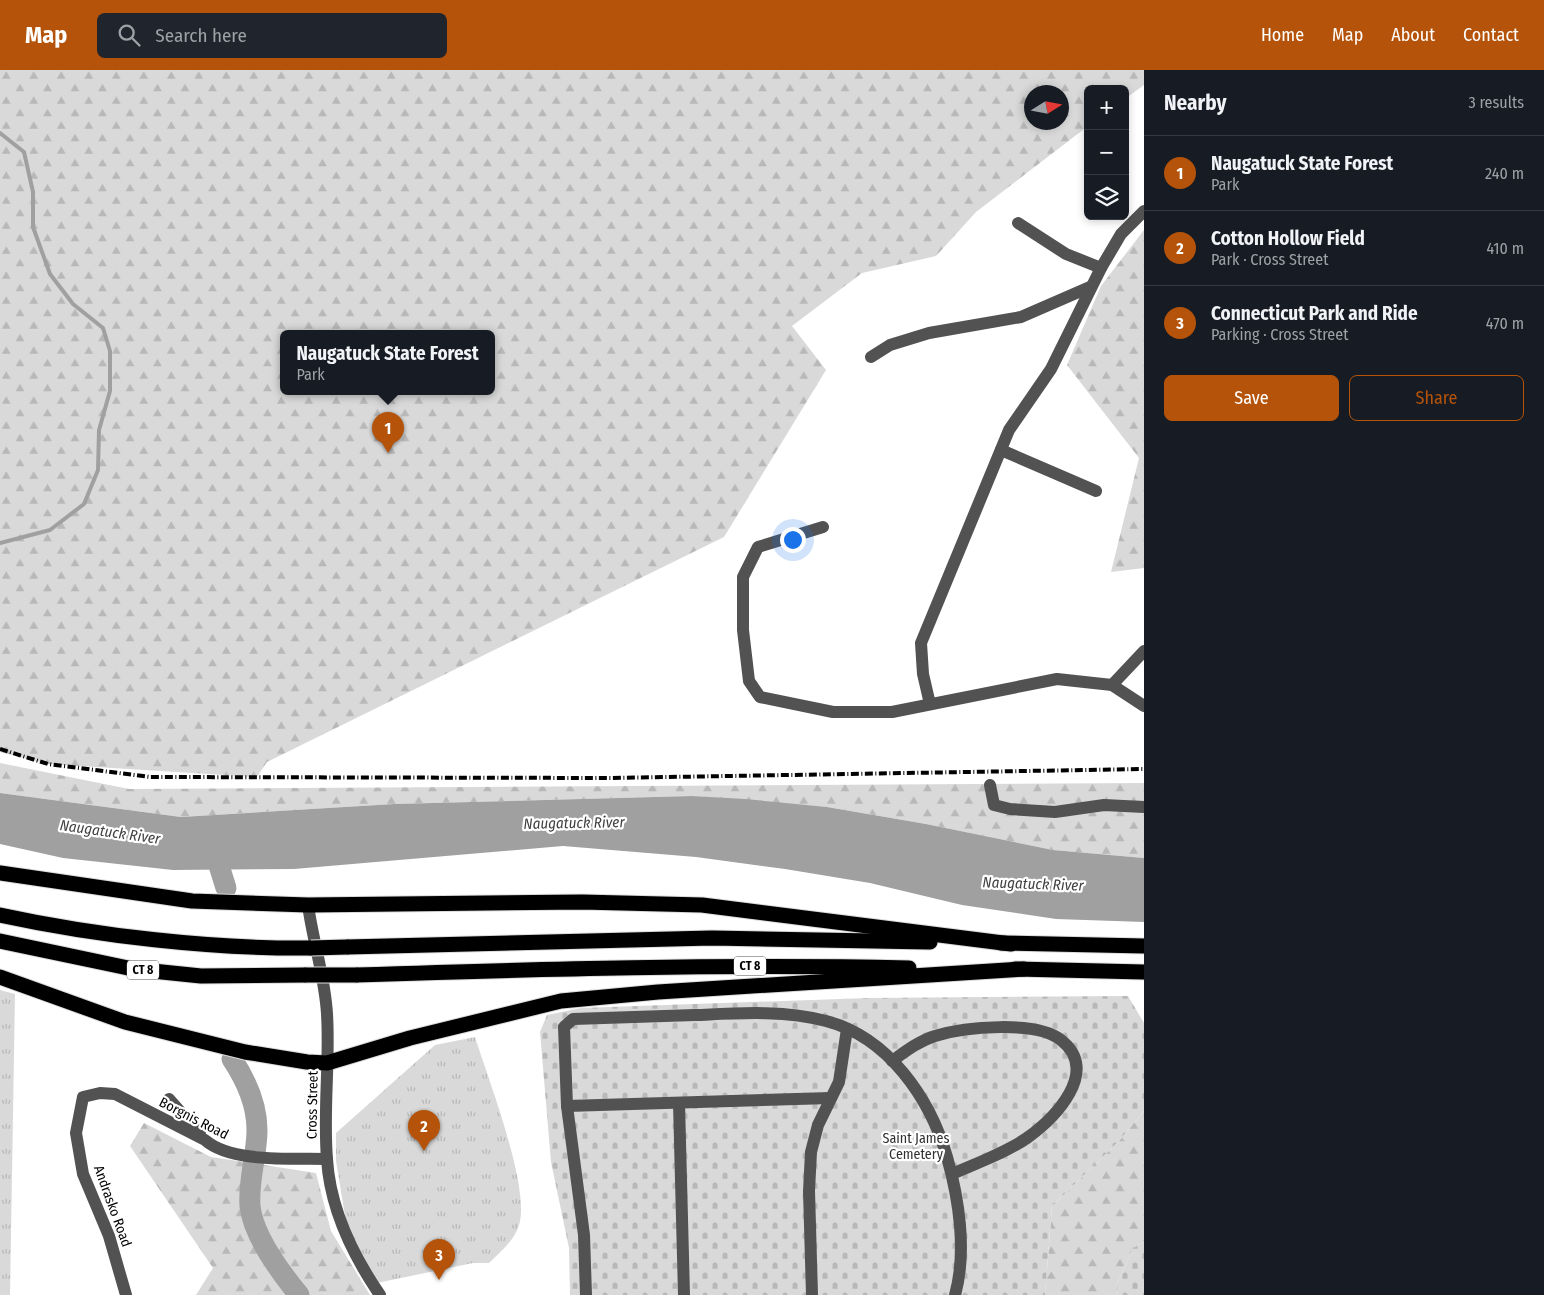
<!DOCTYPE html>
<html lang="en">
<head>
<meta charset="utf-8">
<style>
	body { margin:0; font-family:"Fira Sans Condensed",sans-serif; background:#20242c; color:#f1f3f6 }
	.controls { position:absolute; right:15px; top:15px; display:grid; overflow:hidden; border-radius:8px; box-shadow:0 2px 8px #0003 }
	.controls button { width:45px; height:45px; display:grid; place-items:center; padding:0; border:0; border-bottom:1px solid #363941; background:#171b24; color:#f1f3f6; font:25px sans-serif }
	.compass { position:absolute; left:1024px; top:15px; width:45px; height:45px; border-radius:50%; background:#171b24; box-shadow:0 2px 8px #0003; rotate:79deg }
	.you { position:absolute; left:792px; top:469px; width:18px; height:18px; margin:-12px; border:4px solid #fff; border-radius:50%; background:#1a73e8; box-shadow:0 0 0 8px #1a73e833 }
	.badge { display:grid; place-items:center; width:32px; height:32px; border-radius:50%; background:#b45309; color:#fff; font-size:16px; font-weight:700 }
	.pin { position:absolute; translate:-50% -41px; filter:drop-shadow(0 1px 2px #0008) }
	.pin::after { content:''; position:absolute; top:26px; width:18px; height:15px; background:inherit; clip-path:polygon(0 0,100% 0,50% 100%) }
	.popup { position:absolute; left:280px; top:260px; width:215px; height:65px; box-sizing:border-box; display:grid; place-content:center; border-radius:8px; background:#171b24; filter:drop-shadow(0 1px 4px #0005); font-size:16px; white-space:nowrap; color:#9ea1a6 }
	.popup b { font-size:19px; color:#f1f3f6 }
	.popup::after { content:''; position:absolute; left:50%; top:100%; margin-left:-10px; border:10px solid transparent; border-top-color:#171b24 }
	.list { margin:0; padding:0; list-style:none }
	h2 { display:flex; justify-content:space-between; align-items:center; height:65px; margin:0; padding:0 20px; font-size:21px }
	h2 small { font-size:16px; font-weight:400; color:#9ea1a6 }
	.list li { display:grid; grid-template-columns:32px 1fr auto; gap:15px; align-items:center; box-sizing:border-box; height:75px; padding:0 20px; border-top:1px solid #363941 }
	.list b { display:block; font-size:19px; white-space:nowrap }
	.list p { margin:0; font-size:16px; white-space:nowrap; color:#9ea1a6 }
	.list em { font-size:16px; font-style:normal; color:#9ea1a6 }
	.actions { display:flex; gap:10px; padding:15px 20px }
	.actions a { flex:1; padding:11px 0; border:1px solid #b45309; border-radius:8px; text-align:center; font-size:18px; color:#b45309 }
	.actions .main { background:#b45309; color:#fff }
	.icon { flex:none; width:28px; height:28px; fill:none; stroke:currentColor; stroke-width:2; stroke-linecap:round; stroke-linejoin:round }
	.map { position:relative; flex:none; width:1144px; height:1225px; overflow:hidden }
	header { display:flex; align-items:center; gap:30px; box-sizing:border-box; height:70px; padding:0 25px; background:#b45309; color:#fff }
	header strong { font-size:24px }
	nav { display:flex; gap:28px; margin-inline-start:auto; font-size:18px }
	.search { width:350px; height:45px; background:#20242c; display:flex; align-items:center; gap:12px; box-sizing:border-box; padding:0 18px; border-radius:8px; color:#9ea1a6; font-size:19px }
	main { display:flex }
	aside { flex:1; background:#171b24 }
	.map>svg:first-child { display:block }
</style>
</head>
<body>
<header>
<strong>Map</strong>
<div class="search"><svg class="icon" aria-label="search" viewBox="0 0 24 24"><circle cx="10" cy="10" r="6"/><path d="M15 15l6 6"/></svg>Search here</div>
<nav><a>Home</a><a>Map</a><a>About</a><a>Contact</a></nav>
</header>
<main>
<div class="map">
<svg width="1144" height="1225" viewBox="0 0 1144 1225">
	<defs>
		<pattern id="grass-tufts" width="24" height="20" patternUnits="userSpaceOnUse" patternTransform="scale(1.25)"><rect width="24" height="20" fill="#d9d9d9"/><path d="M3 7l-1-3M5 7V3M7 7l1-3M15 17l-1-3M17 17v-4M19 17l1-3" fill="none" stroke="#b8b8b8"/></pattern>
		<pattern id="forest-firs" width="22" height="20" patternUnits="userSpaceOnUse" patternTransform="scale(1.25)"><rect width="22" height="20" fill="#d9d9d9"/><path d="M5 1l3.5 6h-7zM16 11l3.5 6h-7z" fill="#b8b8b8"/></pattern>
		<pattern id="cemetery-stones" width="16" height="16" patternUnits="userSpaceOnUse" patternTransform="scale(1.25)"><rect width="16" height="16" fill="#d9d9d9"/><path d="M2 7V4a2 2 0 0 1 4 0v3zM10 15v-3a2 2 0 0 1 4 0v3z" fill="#b8b8b8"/></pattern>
	</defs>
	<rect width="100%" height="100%" fill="#fff"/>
	<!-- grass -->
	<g fill="url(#grass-tufts)">
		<polygon points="0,920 15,924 10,1225 0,1225"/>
		<path d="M475,967C487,1006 531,1118 519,1155C515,1170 500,1182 489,1193H473L377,1213L347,1158L336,1091V1063L435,975Z"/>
	</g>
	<!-- forest -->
	<g fill="url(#forest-firs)" fill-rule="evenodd">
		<path d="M0,0H1144V15L1125,29V19H1088V56L976,142L936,186L862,203L792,256L826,300L724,467L267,692L257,707L48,694L0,682ZM1032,22H1062V52H1032ZM284,264H492V322H284Z"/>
		<polygon points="1144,160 1144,498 1111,502 1139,388 1067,295 1101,216"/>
		<polygon points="0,693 129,719 1144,713 1144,788 1053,780 926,754 827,737 692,726 394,734 181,747 0,723"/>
		<polygon points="1144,1041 1144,1172 1133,1178 1118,1212 1116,1225 1045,1225 1052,1136 1119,1071"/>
		<polygon points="144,1053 211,1087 316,1103 331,1161 370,1225 196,1225 213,1198 130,1076"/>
	</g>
	<!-- cemetery -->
	<g fill="url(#cemetery-stones)">
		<polygon points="1128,926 1144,953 1144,1041 1119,1071 1052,1136 1045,1225 570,1225 569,1178 551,1092 540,962 547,945 581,938 868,928"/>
		<polygon points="1144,1172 1144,1225 1116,1225 1118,1212 1133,1178"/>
	</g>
	<!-- water -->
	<polygon fill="#a0a0a0" points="0,723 181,747 394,734 692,726 745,729 827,737 926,754 1053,780 1144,788 1144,852 1056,849 962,835 870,813 785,799 696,787 563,776 294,799 173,800 63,788 0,774"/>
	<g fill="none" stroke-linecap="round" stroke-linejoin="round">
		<!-- stream -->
		<polyline stroke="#a0a0a0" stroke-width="4" points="0,63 24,82 33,122 33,157 50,204 73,234 103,258 110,281 110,321 99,360 98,400 84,434 50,460 0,473"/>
		<!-- river -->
		<g stroke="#a0a0a0" stroke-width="21">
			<polyline points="212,773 226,818"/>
			<path d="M232,989C246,1010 257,1034 257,1060C257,1085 248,1110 250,1136C253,1165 281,1203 299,1225"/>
		</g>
		<!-- highway casing -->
		<g stroke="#dbdbdb" stroke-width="17">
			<g id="highway">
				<polyline points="0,803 192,831 308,835 582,832 702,835 1011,874"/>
				<path d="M0,845C97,866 212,879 311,878"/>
				<polyline points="0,871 133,899 201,906 306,905"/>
				<polyline points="1001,873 1144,876"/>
				<polyline points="347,877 712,868 930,872"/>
				<polyline points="1015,899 1144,902"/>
				<path d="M356,905C540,899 725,894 909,898"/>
				<polyline points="0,907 125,952 245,982 307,992 327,993 410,968 561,931 658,922 1024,899"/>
			</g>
		</g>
		<!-- minor -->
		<g stroke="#525252" stroke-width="12">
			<polyline points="1018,153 1066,184 1101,198"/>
			<polyline points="871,287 890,275 929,263 1021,247 1090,217"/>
			<polyline points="1001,380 1096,421"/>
			<polyline points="823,457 758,477 743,507 743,560 749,611 760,627 833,642 892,642 1057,609 1112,615 1144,636"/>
			<polyline points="1112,615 1144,581"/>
			<polyline points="930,634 923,604 921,573 1009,360 1051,299 1101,198 1121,164 1144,141"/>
			<polyline points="990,715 994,735 1010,739 1055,742 1104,735 1144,737"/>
			<path d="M308,835C313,872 325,907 327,944C330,992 323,1041 327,1089C330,1139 352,1184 380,1225"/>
			<path d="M892,991C906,981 919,971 935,966C964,957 1037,950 1061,970C1101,1001 1055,1048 1027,1068C1005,1083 977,1093 952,1104"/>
			<polyline points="169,1029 200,1064"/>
			<polyline points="679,1033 684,1225"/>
			<polyline points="567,1036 831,1028"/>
			<path d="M126,1225L109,1166L83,1104L76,1063L83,1027L100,1023L115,1024L205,1070C231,1093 292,1088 327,1089"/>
			<path d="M586,1225L584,1165L567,1036L564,957L573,949C614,948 656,946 698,945C740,943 785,940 826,951C888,967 930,1028 947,1087C959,1129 967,1182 955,1225"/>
			<polyline points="812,1225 809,1121 811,1082 818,1055 839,1012 847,959"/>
		</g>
		<!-- highway -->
		<use href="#highway" stroke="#000" stroke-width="15"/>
		<!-- rail -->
		<polyline stroke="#000" stroke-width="4" stroke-dasharray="8 2.5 1 2.5" stroke-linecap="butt" points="0,679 48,694 150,707 610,708 1144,699"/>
		<!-- highway-bridge casing -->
		<g stroke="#dbdbdb" stroke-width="17" stroke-linecap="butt">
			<g id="highway-bridge">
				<polyline points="311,878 347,877"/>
				<polyline points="306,905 356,905"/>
			</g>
		</g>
		<!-- highway-bridge -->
		<use href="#highway-bridge" stroke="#000" stroke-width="15"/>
	</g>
	<g text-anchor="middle" stroke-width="4.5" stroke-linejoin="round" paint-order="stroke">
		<!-- shield labels -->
		<g fill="#fff" stroke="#4c4c4c" stroke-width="1">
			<rect x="734" y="886.5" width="32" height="19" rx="4"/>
			<rect x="127" y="890.5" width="32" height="19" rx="4"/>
		</g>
		<g font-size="12" font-weight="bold" fill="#000">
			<text x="750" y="900">CT 8</text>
			<text x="143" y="904">CT 8</text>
		</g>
		<!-- street labels -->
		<g font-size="14" fill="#000" stroke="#fff">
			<text transform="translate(312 1035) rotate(-89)" y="5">Cross Street</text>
			<text transform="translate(194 1048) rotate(27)" y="5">Borgnis Road</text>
			<text transform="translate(113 1136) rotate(70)" y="5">Andrasko Road</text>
		</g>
		<!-- park labels -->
		<g font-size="14" fill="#303030" stroke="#fff">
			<text x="916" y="1073">Saint James<tspan x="916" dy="16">Cemetery</tspan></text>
		</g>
		<!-- water labels -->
		<g font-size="15" font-style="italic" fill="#414141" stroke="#fff">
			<text transform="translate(574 753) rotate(-1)" y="5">Naugatuck River</text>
			<text transform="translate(110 762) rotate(8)" y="5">Naugatuck River</text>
			<text transform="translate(1033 814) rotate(2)" y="5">Naugatuck River</text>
		</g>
	</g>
</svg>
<div class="controls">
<button>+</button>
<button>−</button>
<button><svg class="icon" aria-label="layers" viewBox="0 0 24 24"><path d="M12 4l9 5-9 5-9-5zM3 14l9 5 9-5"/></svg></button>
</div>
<svg class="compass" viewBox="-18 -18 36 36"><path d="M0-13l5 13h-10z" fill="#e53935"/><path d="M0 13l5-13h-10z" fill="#9ea1a6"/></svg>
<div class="you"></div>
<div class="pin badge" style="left:388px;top:383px">1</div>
<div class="popup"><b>Naugatuck State Forest</b>Park</div>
<div class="pin badge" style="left:424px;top:1081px">2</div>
<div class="pin badge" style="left:439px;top:1210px">3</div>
</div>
<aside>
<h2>Nearby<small>3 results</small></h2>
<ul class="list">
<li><span class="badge">1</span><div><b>Naugatuck State Forest</b><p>Park</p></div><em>240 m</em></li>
<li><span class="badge">2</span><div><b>Cotton Hollow Field</b><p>Park · Cross Street</p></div><em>410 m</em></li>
<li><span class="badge">3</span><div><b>Connecticut Park and Ride</b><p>Parking · Cross Street</p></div><em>470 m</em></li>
</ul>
<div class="actions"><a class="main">Save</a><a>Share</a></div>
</aside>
</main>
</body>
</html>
